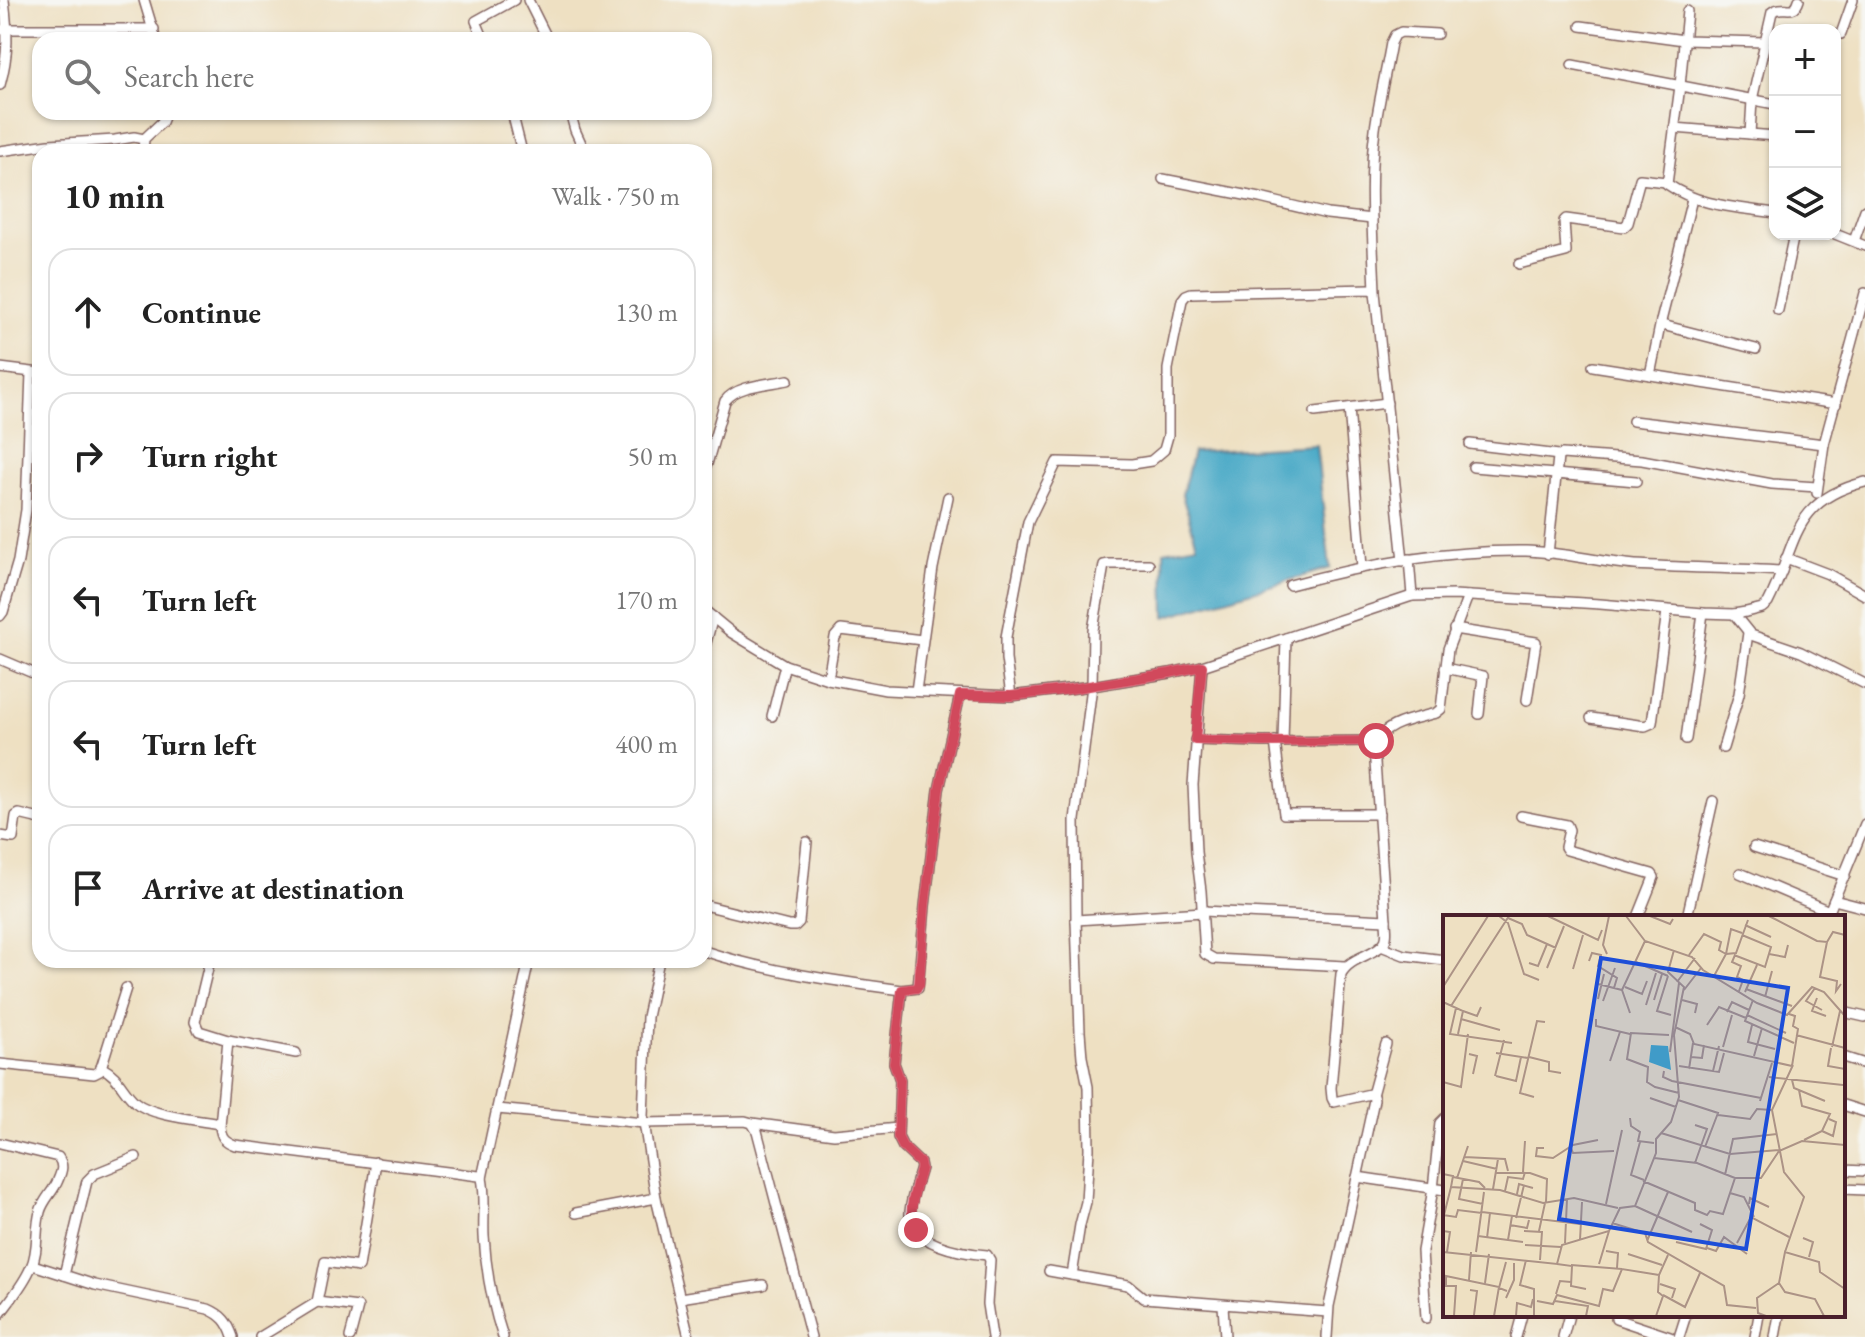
<!DOCTYPE html>
<html lang="en">
<head>
<meta charset="utf-8">
<style>
	body { margin:0; font-family:"EB Garamond",serif; background:#f2f2f2; color:#222 }
	.controls { position:absolute; right:24px; top:24px; display:grid; overflow:hidden; border-radius:16px; box-shadow:0 2px 6px #0004 }
	.controls button { width:72px; height:72px; display:grid; place-items:center; padding:0; border:0; border-bottom:2px solid #e0e0e0; background:#fff; color:#222; font:40px sans-serif }
	.stop { position:absolute; width:24px; height:24px; margin:-18px; border:6px solid #d1495b; border-radius:50%; background:#fff }
	.stop.end { background:#d1495b; border-color:#fff; box-shadow:0 2px 8px #0008 }
	.list { margin:0; padding:0; list-style:none }
	h2 { display:flex; justify-content:space-between; align-items:center; height:104px; margin:0; padding:0 32px; font-size:34px }
	h2 small { font-size:26px; font-weight:400; color:#767676 }
	.list li { display:grid; grid-template-columns:52px 1fr auto; gap:24px; align-items:center; box-sizing:border-box; height:128px; margin:0 16px 16px; padding:0 16px; border:2px solid #e0e0e0; border-radius:24px }
	.list b { display:block; font-size:30px; white-space:nowrap }
	.list em { font-size:26px; font-style:normal; color:#767676 }
	.icon { flex:none; width:44px; height:44px; fill:none; stroke:currentColor; stroke-width:2; stroke-linecap:round; stroke-linejoin:round }
	.map { position:relative; flex:none; width:1865px; height:1337px; overflow:hidden }
	.search { position:absolute; background:#fff; box-shadow:0 2px 6px #0004; left:32px; top:32px; width:680px; height:88px; display:flex; align-items:center; gap:20px; box-sizing:border-box; padding:0 28px; border-radius:24px; color:#767676; font-size:30px }
	.panel { position:absolute; background:#fff; box-shadow:0 2px 6px #0004; left:32px; top:144px; width:680px; height:824px; border-radius:24px }
	.map>svg:first-child { display:block }
</style>
</head>
<body>
<div class="map">
<svg width="1865" height="1337" viewBox="0 0 1865 1337">
	<rect width="100%" height="100%" fill="#f6f6f2"/>
	<filter id="ink" filterUnits="userSpaceOnUse"><feTurbulence type="fractalNoise" baseFrequency=".0125" numOctaves="2"/><feDisplacementMap in="SourceGraphic" scale="16" xChannelSelector="R" yChannelSelector="G"/><feConvolveMatrix kernelMatrix="1 2 1 2 8 2 1 2 1" color-interpolation-filters="sRGB"/></filter>
	<filter id="wash" filterUnits="userSpaceOnUse"><feTurbulence type="fractalNoise" baseFrequency=".006" numOctaves="4" result="noise"/><feDisplacementMap in="SourceGraphic" scale="32" xChannelSelector="R" yChannelSelector="G"/><feGaussianBlur stdDeviation="1.8" result="paint"/><feColorMatrix in="noise" values="0 0 0 0 0 0 0 0 0 0 0 0 0 0 0 0 0 1.4 0 .05"/><feComposite in="paint" operator="in"/></filter>
	<g filter="url(#wash)">
		<rect width="100%" height="100%" fill="#eee0c2"/>
		<!-- water -->
		<polygon fill="#47a8c6" stroke="#486478" stroke-width="2" points="1316,445 1330,568 1165,617 1164,551 1197,545 1182,495 1193,452"/>
	</g>
	<g filter="url(#ink)">
		<g fill="none" stroke-linecap="round" stroke-linejoin="round">
			<!-- minor casing -->
			<g stroke="#836360" stroke-width="12">
				<g id="minor">
					<polyline points="144,0 156,40"/>
					<polyline points="528,0 548,40"/>
					<path d="M1687,11L1680,86L1667,184C1700,207 1737,207 1775,213"/>
					<polyline points="1581,26 1684,40 1765,42"/>
					<polyline points="0,30 8,29 154,29"/>
					<polyline points="1841,34 1853,0"/>
					<polyline points="484,40 476,21 514,0"/>
					<polyline points="1572,65 1775,104"/>
					<path d="M0,85C9,52 8,33 4,0"/>
					<polyline points="512,112 522,152"/>
					<polyline points="570,112 575,130 585,152"/>
					<path d="M1674,128L1750,134L1752,100L1772,12C1783,3 1794,17 1799,0"/>
					<polyline points="1750,134 1775,136"/>
					<polyline points="0,151 49,144 115,140 134,137 144,139"/>
					<polyline points="143,152 144,139 162,122 166,112"/>
					<polyline points="1163,179 1260,198 1327,214 1372,219"/>
					<polyline points="1692,199 1661,321 1662,325 1756,349"/>
					<polyline points="1835,234 1865,246"/>
					<polyline points="1854,241 1865,210"/>
					<polyline points="1519,264 1566,252 1564,221 1566,219 1624,227 1628,223 1640,179 1666,182"/>
					<path d="M1375,291C1373,237 1368,182 1375,129C1379,100 1386,72 1391,43L1395,35L1401,32L1437,34"/>
					<polyline points="1778,310 1794,234"/>
					<polyline points="1593,366 1836,404"/>
					<polyline points="0,368 40,373"/>
					<polyline points="1650,375 1661,321"/>
					<polyline points="1349,408 1362,567"/>
					<polyline points="1315,412 1387,403"/>
					<polyline points="1633,421 1824,444"/>
					<polyline points="1470,444 1559,455"/>
					<polyline points="1473,467 1636,481"/>
					<path d="M704,468L707,464L725,401C736,385 770,384 788,380"/>
					<polyline points="1817,493 1824,444 1865,293"/>
					<polyline points="1548,554 1558,457 1562,454 1642,460 1772,484 1817,487"/>
					<polyline points="1786,558 1828,574 1865,595"/>
					<polyline points="1409,559 1412,596"/>
					<path d="M1290,585C1366,564 1446,550 1526,551C1562,552 1598,562 1635,565C1684,568 1733,568 1782,571"/>
					<path d="M704,610L732,633L785,665L828,679L886,690L1011,696L1092,686L1170,673L1202,666L1412,596L1454,595L1600,604L1703,613L1734,614L1746,612L1762,608L1768,603C1798,545 1789,501 1865,482"/>
					<polyline points="1734,614 1751,635 1801,652 1865,684"/>
					<polyline points="0,616 3,612 18,561 26,510 31,373"/>
					<polyline points="1454,629 1536,642 1527,700"/>
					<polyline points="704,650 713,617"/>
					<polyline points="0,659 40,676"/>
					<polyline points="1202,666 1193,785 1196,852 1201,891 1205,954 1214,959 1345,966"/>
					<polyline points="1445,668 1483,676 1479,714"/>
					<polyline points="828,679 835,637 841,630 922,640"/>
					<polyline points="916,691 933,568 948,497"/>
					<polyline points="1011,696 1006,659 1006,637 1028,522 1057,462 1132,464 1151,461 1164,450 1168,436 1168,369 1182,300 1186,295 1191,293 1371,289 1375,292 1403,561"/>
					<polyline points="772,716 785,665"/>
					<polyline points="1591,718 1645,726 1652,723 1667,611"/>
					<polyline points="1686,739 1703,613"/>
					<polyline points="1195,740 1263,742 1376,741"/>
					<polyline points="1275,741 1284,814 1379,814"/>
					<polyline points="1283,742 1286,638"/>
					<polyline points="1723,748 1739,694 1748,633"/>
					<polyline points="1521,816 1567,825 1569,830 1565,847 1567,850 1652,874 1654,877 1638,917"/>
					<polyline points="0,836 13,838 16,816 19,814 40,819"/>
					<polyline points="1754,847 1845,876"/>
					<polyline points="1740,873 1829,911"/>
					<polyline points="1834,900 1865,908"/>
					<polyline points="704,905 789,926 795,926 799,922 807,842"/>
					<polyline points="1203,911 1386,920"/>
					<polyline points="1687,917 1713,801"/>
					<polyline points="1827,917 1865,824"/>
					<polyline points="1076,920 1203,912"/>
					<polyline points="1381,946 1404,955 1445,960"/>
					<path d="M704,951C769,972 835,981 902,990L918,988L925,906L939,790L960,695"/>
					<path d="M210,960L195,1022L199,1031L228,1040L220,1126C221,1137 224,1141 235,1145L479,1176L482,1178C486,1197 483,1217 484,1236C486,1271 492,1304 503,1337"/>
					<polyline points="659,960 647,1017 643,1116 656,1198 689,1337"/>
					<path d="M902,990L894,1063L900,1080L898,1137L903,1147L920,1163L921,1168C917,1182 911,1198 910,1212C908,1245 963,1253 987,1255L990,1260L987,1304L992,1337"/>
					<polyline points="1843,1012 1865,1017"/>
					<polyline points="228,1040 296,1053"/>
					<polyline points="1843,1057 1865,1064"/>
					<polyline points="0,1064 94,1074 100,1071 126,988"/>
					<path d="M101,1067C120,1077 121,1089 135,1102C151,1116 198,1120 220,1124"/>
					<polyline points="1372,1095 1386,1044"/>
					<polyline points="1843,1105 1865,1112"/>
					<polyline points="497,1109 644,1123 745,1121 752,1123 757,1131 811,1337"/>
					<polyline points="752,1123 834,1134 898,1128"/>
					<path d="M0,1143L58,1157C64,1165 62,1171 58,1180C54,1191 43,1200 40,1212C35,1230 39,1251 31,1267C24,1284 11,1299 0,1314"/>
					<polyline points="1843,1170 1865,1171"/>
					<polyline points="1357,1177 1445,1190"/>
					<polyline points="482,1178 529,960"/>
					<polyline points="1843,1189 1865,1190"/>
					<polyline points="576,1213 656,1198"/>
					<path d="M33,1265L95,1285L208,1309C222,1315 228,1322 233,1337"/>
					<polyline points="1049,1271 1128,1285 1144,1298 1328,1312"/>
					<polyline points="64,1275 87,1181 94,1174 136,1157"/>
					<polyline points="1072,1275 1080,1225 1086,1202 1089,1149 1088,1087 1082,1057 1080,1032 1076,920 1075,820 1092,686 1093,630 1104,565 1109,564 1149,564"/>
					<polyline points="680,1298 763,1285"/>
					<polyline points="317,1302 358,1307 350,1337"/>
					<polyline points="1223,1305 1225,1337"/>
					<polyline points="1426,1318 1422,1251 1433,1189 1440,1123 1445,1118"/>
					<polyline points="1616,1319 1670,1337"/>
					<polyline points="260,1337 317,1302 325,1262 359,1267 376,1162"/>
					<path d="M1327,1337L1329,1306L1374,1100L1373,1096L1370,1094L1334,1102L1332,1098L1331,1088L1341,974C1350,956 1378,955 1385,941C1388,936 1386,927 1386,920L1374,748C1381,723 1414,719 1436,713L1441,709L1448,649L1468,596"/>
					<polyline points="1516,1337 1522,1315"/>
					<polyline points="1563,1337 1569,1315"/>
					<polyline points="1679,1337 1686,1315"/>
					<polyline points="1755,1337 1759,1315"/>
					<polyline points="1775,1337 1779,1315"/>
				</g>
			</g>
			<!-- minor -->
			<use href="#minor" stroke="#fff" stroke-width="9"/>
		</g>
	</g>
	<g fill="none" stroke-linecap="round" stroke-linejoin="round" filter="url(#ink)">
		<!-- route -->
		<path stroke="#d1495b" stroke-width="10" d="M916,1230C906,1210 916,1189 921,1168L920,1163L903,1147L898,1137L900,1080L894,1063L902,990L917,988L919,985L925,906L939,790L960,695L1011,696L1064,690L1170,673L1202,666L1195,740L1263,742L1376,741"/>
	</g>
	<!-- overview -->
	<g transform="translate(1443 915)">
		<rect width="402" height="402" fill="#eee0c2"/>
		<path d="M208,130L225,131L228,155L206,147Z" fill="#47a8c6"/>
		<path fill="none" stroke="#ac9386" stroke-width="2" d="M56,1L65,8L81,59L96,65M105,1L155,25L159,15M183,1L202,26L249,42L260,55L314,88L344,100L369,72L381,77L402,101M207,1L227,9L230,4M326,1L374,26L384,27L390,17L402,20M65,3L79,9L84,20L113,33M302,10L328,22M384,27L377,62L394,66L393,76L398,69M164,39L160,30L166,1M283,39L288,14L299,18M326,39L342,42L345,30M246,40L261,19L278,27L276,35L283,39M291,40L322,52L328,32L299,20M292,40L289,47L298,51L294,62L300,65L296,76M146,46L149,38L158,40L155,51L174,63L171,73M193,47L225,61M86,48L95,51L104,29M104,53L121,11M130,54L140,20M225,61L214,96L228,100M271,61L283,39L293,38L305,5M234,67L252,43M155,69L179,75L202,26M0,72L45,1M182,72L199,79L204,66M372,73L363,86L379,95M303,74L349,91M179,75L187,98M241,75L258,53M302,77L314,50M322,82L329,56M374,83L369,96L383,101M155,84L161,59M211,85L219,59M239,85L254,89L252,98M310,85L302,106L351,128M160,86L172,53M0,87L20,96L15,119M203,90L213,58M8,91L66,1M13,93L7,119L69,128M20,96L34,101L38,92M284,97L289,87L306,95M304,100L343,118M18,104L57,115M153,104V111L187,119M264,110L276,92L303,103M309,110L305,127L332,134M232,112L247,119L251,129L349,151L355,114L350,111L352,101L346,99M226,120L188,118L184,144L205,152L204,167L212,172L236,178M353,120L402,133M280,132L289,100M389,132L397,96M388,133L385,151L402,154M227,137L236,68M53,138L85,143M26,139L34,141L30,159M311,141L319,113M86,142L106,147V156L118,158M248,142L259,143L261,130M167,146L177,117M236,151L276,157L281,138M246,154L250,128M221,156L220,162L229,166L318,183M270,156L276,131M52,161L61,125M53,161L73,166L78,142M326,162L400,170M349,165L351,173L382,186M0,167L18,172L25,119M356,175L359,191L387,199L379,216L361,225M91,182L77,178L94,106L102,107M207,183L233,192M235,185L275,198L262,232M317,186L329,148M329,195L341,257L361,282L342,337M275,200L307,204L314,194L329,195L350,150M187,203L188,211L197,217L195,226L211,228M252,210L264,214L252,248M379,216L390,221L393,207L386,204M218,218L287,239L336,235M197,227L188,260L201,265M127,231L130,238L171,236M101,233H94L93,241L110,243L130,230L155,225M21,242L62,244L65,256M211,243L254,248L292,263M20,246L54,254M80,257L82,226M53,258H87L104,264L103,287M0,259L10,261L8,272L57,275L100,288L131,283L175,293M282,260L290,224L334,219M10,262L36,267L42,273M14,263L25,231M20,264L16,284L40,289M200,266L252,288V295L264,300L267,296L280,299L292,263H318L336,236L359,226L402,230M50,274L55,244M62,276L65,262L80,264L82,257M287,278L301,282L311,302M74,279L76,269L90,273M163,289L179,215M306,289L307,283L326,292M192,291L249,317M39,297L137,309M0,300L13,302L15,295L39,298M73,303L81,270M0,304L8,272M169,308L202,318L205,327L281,371L284,390L313,393M67,310L84,313L86,305M0,316L7,317L4,337M81,316L99,317L97,345M96,316L102,288M35,321L80,327M44,323L47,298M360,323L370,327L366,342M65,325L69,301M137,325L139,287M204,326L225,277M233,327L263,334L269,315L257,309M122,328L124,284M294,328L308,302L346,322M82,330L118,332M264,333L273,336L281,322L304,339M163,336L175,338L174,353M0,337L114,349L119,330L166,316L177,293L192,291L213,238V224L228,207L236,182L231,120L241,72L225,57L231,35M33,337L41,277M185,339L219,350M83,345L77,370L91,374V401M63,347L56,373L64,376M114,349L129,351L128,371L143,374M156,349L166,316M128,350L179,354M26,365L28,337M42,368L46,339M336,368L342,377L372,384L381,401M217,369L232,374L229,383M27,375L34,376L31,400M113,379L117,366L128,367M220,380L242,392L257,358M63,383L71,365V348M94,386L110,389L114,380L156,391L160,374L170,376L179,354L216,360M112,386L145,391L143,401M11,401L13,371H3V361L56,372L51,401M73,401L74,388L88,392L90,384M213,401L220,381L215,377L216,360L225,340M323,401L315,398L314,383L336,368L342,337L376,347L377,357L402,374"/>
		<path fill="#1d4ed8" fill-opacity="0.15" stroke="#1d4ed8" stroke-width="4" d="M158,43L345,73L303,334L116,304Z"/>
		<rect width="402" height="402" fill="none" stroke="#4a1f2b" stroke-width="4"/>
	</g>
</svg>
<div class="controls">
<button>+</button>
<button>−</button>
<button><svg class="icon" aria-label="layers" viewBox="0 0 24 24"><path d="M12 4l9 5-9 5-9-5zM3 14l9 5 9-5"/></svg></button>
</div>
<div class="stop" style="left:1376px;top:741px"></div>
<div class="stop end" style="left:916px;top:1230px"></div>
<div class="search"><svg class="icon" aria-label="search" viewBox="0 0 24 24"><circle cx="10" cy="10" r="6"/><path d="M15 15l6 6"/></svg>Search here</div>
<section class="panel">
<h2>10 min<small>Walk · 750 m</small></h2>
<ul class="list">
<li><svg class="icon" aria-label="ahead" viewBox="0 0 24 24"><path d="M12 20V5M6 11l6-6 6 6"/></svg><div><b>Continue</b></div><em>130 m</em></li>
<li><svg class="icon" aria-label="right" viewBox="0 0 24 24"><path d="M7 20v-9h11M14 6l5 5-5 5"/></svg><div><b>Turn right</b></div><em>50 m</em></li>
<li><svg class="icon" aria-label="left" viewBox="0 0 24 24"><path d="M17 20v-9H6M10 6l-5 5 5 5"/></svg><div><b>Turn left</b></div><em>170 m</em></li>
<li><svg class="icon" aria-label="left" viewBox="0 0 24 24"><path d="M17 20v-9H6M10 6l-5 5 5 5"/></svg><div><b>Turn left</b></div><em>400 m</em></li>
<li><svg class="icon" aria-label="arrive" viewBox="0 0 24 24"><path d="M6 21V4h12l-3 4 3 4H6"/></svg><div><b>Arrive at destination</b></div></li>
</ul>
</section>
</div>
</body>
</html>
